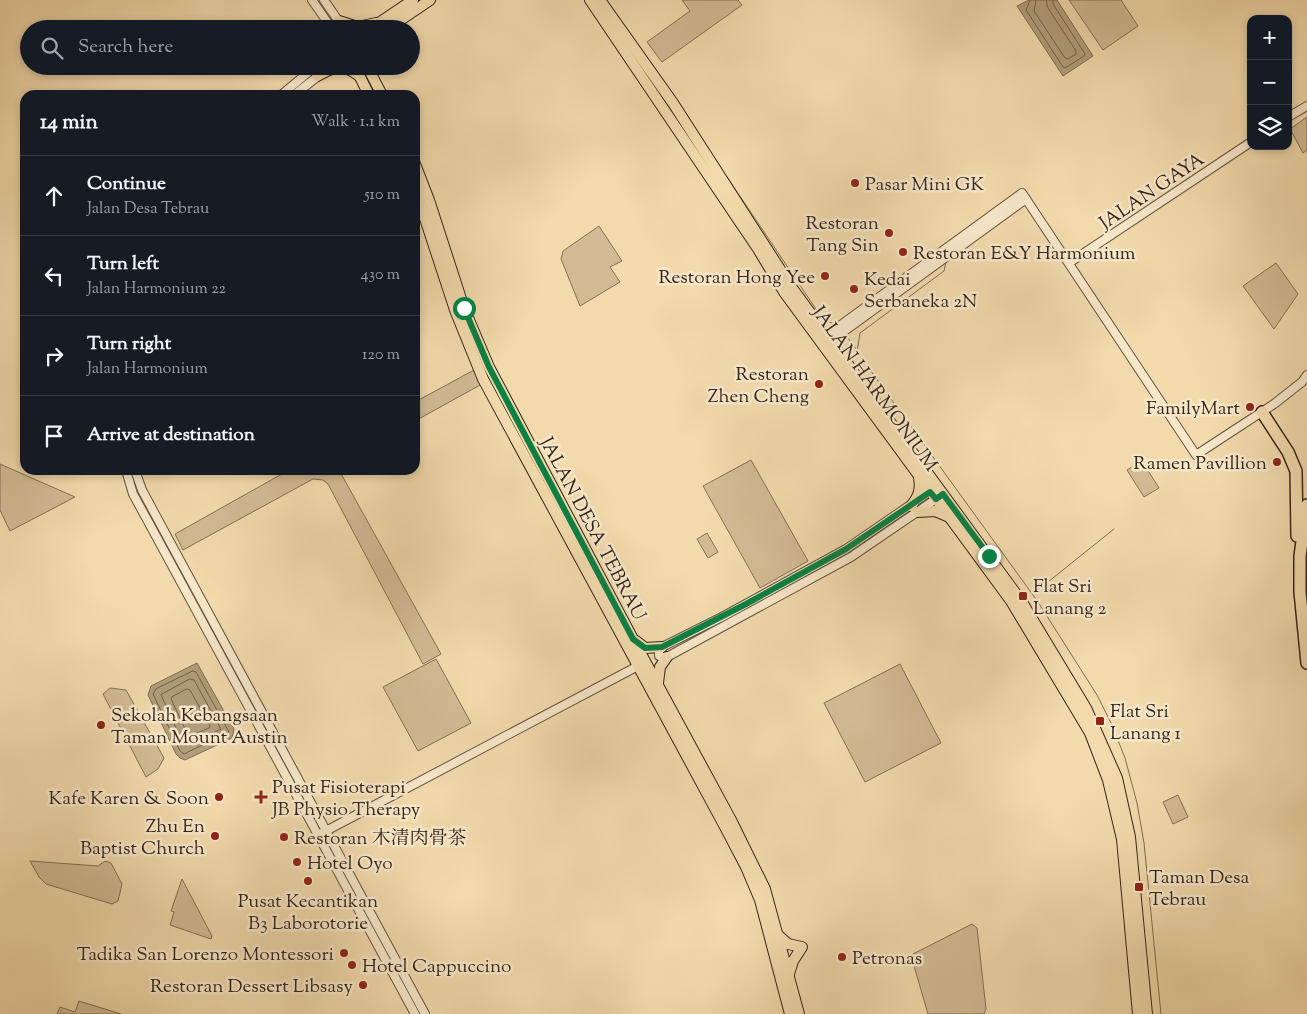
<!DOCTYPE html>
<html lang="en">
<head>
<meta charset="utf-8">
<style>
	body { margin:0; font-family:"Sorts Mill Goudy","Noto Serif SC",serif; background:#20242c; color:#f1f3f6 }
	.controls { position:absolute; right:15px; top:15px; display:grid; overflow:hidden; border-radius:10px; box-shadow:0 2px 8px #0003 }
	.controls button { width:45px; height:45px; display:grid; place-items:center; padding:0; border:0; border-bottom:1px solid #363941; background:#171b24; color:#f1f3f6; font:25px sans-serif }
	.stop { position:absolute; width:15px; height:15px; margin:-11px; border:4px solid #0b8043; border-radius:50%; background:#fff }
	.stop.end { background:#0b8043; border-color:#fff; box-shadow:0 1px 5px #0008 }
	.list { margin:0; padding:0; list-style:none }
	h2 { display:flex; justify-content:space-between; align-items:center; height:65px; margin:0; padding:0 20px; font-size:21px }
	h2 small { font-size:16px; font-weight:400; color:#9ea1a6 }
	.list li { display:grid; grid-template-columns:32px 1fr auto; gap:15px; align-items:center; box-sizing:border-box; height:80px; padding:0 20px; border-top:1px solid #363941 }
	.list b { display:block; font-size:19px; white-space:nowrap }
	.list p { margin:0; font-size:16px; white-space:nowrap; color:#9ea1a6 }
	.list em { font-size:16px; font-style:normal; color:#9ea1a6 }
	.icon { flex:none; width:28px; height:28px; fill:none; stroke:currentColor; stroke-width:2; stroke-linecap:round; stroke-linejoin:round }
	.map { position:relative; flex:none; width:1307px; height:1014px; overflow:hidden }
	.search { position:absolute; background:#171b24; box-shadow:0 2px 8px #0003; left:20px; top:20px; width:400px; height:55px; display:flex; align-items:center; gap:12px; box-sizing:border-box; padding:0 18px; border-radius:28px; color:#9ea1a6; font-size:19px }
	.panel { position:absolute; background:#171b24; box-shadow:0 2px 8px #0003; left:20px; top:90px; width:400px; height:385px; border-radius:15px }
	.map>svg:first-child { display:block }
</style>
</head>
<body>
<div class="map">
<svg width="1307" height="1014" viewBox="0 0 1307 1014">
	<rect width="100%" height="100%" fill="#f2daac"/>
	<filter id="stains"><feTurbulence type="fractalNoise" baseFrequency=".004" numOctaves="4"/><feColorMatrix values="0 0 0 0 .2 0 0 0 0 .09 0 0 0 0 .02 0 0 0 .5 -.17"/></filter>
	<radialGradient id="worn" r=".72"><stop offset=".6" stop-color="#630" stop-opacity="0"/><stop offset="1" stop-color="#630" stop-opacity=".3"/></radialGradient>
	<!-- green -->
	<g fill="#d2bb94" stroke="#837058">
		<polygon points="682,0 738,0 742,5 662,62 647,42 690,11"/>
		<polygon points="1069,0 1121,0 1138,26 1103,50"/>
		<polygon points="1307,117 1307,150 1303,153 1290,129"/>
		<polygon points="599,226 622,261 610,267 620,282 580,306 561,259 563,251"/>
		<polygon points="1276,263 1298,294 1274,329 1243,286"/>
		<polygon points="474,370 482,384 415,421 415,402"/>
		<polygon points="751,460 808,561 760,588 703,486"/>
		<polygon points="1142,461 1159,488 1144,497 1127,470"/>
		<polygon points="0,464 75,497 10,531 0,510"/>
		<polygon points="289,470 339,470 441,654 423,664 328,484 323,480 313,479 183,550 175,534"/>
		<polygon points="707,533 718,552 708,558 697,539"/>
		<polygon points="436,659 471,723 418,751 383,687"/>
		<polygon points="900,664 941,743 865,782 824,703"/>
		<polygon points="110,688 126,690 164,758 158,769 146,777 103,694"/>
		<polygon points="1178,795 1188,817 1173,824 1163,802"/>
		<polygon points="30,861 98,866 105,861 111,863 122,884 118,901 112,904 46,884 39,877"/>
		<polygon points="182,879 212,936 211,939 170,925 174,912 171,911"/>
		<polygon points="972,924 977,928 986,1009 984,1014 928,1014 912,959 913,954"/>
		<polygon points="79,1001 121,1014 57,1014 60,1007 75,1012"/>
	</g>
	<!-- water -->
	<g fill="#b19d7b" stroke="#7f6d55">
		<polygon points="1029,0 1057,0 1093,56 1063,76 1017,6"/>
		<polygon points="197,663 234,729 232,738 185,760 180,758 176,754 148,695 151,686"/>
	</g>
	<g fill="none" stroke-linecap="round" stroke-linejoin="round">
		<!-- shore -->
		<g stroke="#72624c" stroke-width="1">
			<polyline points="1030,0 1026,10 1063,67 1065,68 1084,56 1085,54 1053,4 1053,0"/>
			<polyline points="1036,0 1034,11 1065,58 1068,59 1076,54 1076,51 1048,8 1046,0"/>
			<polygon points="193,671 196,672 229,732 184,754 180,751 153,694 156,689"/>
			<polygon points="190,679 194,680 221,729 186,746 184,745 161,695"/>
			<polygon points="187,689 190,690 210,726 209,728 190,736 188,735 171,699 172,697"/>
		</g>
		<!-- stream -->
		<g stroke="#7f6d55" stroke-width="1">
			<polyline points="727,177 824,321 836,324"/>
			<polyline points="946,262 944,271 860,333 857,352 1038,602 1097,695 1111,723 1125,758 1137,803 1144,843 1161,1014"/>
			<polyline points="845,334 856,349"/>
			<polyline points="1033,594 1114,529"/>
		</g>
		<!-- minor casing -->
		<g stroke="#645341" stroke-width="10">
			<g id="minor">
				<polyline points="312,0 332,29"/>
				<polyline points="324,0 344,29"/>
				<polyline points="281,95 316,66"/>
				<polyline points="294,95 322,73"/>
				<polyline points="1288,117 1307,106"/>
				<polyline points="1069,263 1251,142"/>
				<polyline points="823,338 1022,193 1196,455 1274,404 1302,382 1307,375"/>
				<polyline points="828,343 1026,199"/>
				<polyline points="126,470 133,494 150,525 415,1014"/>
				<polyline points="135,470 142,490 425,1014"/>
				<polyline points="935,488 846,549 722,617 662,647 659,651 659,656 662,657 667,657 851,557 939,497"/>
				<polyline points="322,833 638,666"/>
			</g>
		</g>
		<!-- major casing -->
		<g stroke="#34261d" stroke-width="12">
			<g id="major">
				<polyline points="590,0 758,249 784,292 1011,601 1090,733 1108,780 1122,839 1138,1014"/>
				<polyline points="600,0 673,103 792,288 1022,602 1086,708 1117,778 1130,837 1147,1014"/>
				<polyline points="339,21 358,27 376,23"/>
				<polyline points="370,29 413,0"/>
				<polyline points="387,29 430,0"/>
				<polyline points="367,66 382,95"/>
				<polyline points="356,69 369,95"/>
				<path d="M317,76C336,67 339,62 358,75"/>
				<polyline points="415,164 429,200 464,308 489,367 633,639 731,820 765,889 799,1014"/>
				<polyline points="415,188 455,310 483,379 724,825 746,867 760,900 790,1014"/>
				<path d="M911,506C919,496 921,490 919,477"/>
				<polyline points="918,512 935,511 949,517"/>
				<polyline points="636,641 645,648 662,647"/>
				<polyline points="658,683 660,667 667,657"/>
				<polyline points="779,936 788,944 802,947 793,961 789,974"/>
			</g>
		</g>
		<!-- highway casing -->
		<g stroke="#34261d" stroke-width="14">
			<g id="highway">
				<polyline points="1262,412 1288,452 1296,471 1297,536"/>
				<polyline points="1307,505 1300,556 1300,592 1307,663"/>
			</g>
		</g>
		<!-- minor -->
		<use href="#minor" stroke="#f7e7c9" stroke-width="8"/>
		<!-- major -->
		<use href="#major" stroke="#f2daac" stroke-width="10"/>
		<!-- highway -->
		<use href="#highway" stroke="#f2daac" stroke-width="11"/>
	</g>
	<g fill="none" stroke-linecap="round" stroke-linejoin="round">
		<!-- route -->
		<polyline stroke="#0b8043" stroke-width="6" points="464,308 489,367 633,639 645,648 662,647 746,604 846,549 930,492 936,499 943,494 989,556"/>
	</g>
	<!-- markers -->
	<g fill="#8f2418" stroke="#f7e7c9" stroke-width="2">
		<circle cx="855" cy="183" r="5"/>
		<circle cx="889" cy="233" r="5"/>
		<circle cx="903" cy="252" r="5"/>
		<circle cx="825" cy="276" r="5"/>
		<circle cx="854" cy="289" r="5"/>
		<circle cx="819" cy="384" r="5"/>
		<circle cx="1250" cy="407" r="5"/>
		<circle cx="1277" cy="462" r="5"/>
		<rect x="1018" y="591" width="10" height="10" rx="2.5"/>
		<rect x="1095" y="716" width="10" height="10" rx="2.5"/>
		<circle cx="101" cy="725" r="5"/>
		<circle cx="219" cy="797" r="5"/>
		<path d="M258.5 789.5h5v5h5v5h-5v5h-5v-5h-5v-5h5z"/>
		<circle cx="215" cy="836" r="5"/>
		<circle cx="284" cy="837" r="5"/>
		<circle cx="297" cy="862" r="5"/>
		<circle cx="308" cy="881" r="5"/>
		<rect x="1134" y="882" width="10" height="10" rx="2.5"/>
		<circle cx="344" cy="953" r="5"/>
		<circle cx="842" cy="957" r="5"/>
		<circle cx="352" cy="965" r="5"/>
		<circle cx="363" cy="985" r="5"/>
	</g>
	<g text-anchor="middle" stroke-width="5" stroke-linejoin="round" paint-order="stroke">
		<!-- poi labels -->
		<g font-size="19" fill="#34261d" stroke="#f7e7c9" text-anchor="start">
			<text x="865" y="190">Pasar Mini GK</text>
			<text x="879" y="229" text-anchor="end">Restoran<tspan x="879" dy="22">Tang Sin</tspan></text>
			<text x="913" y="259">Restoran E&amp;Y Harmonium</text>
			<text x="815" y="283" text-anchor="end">Restoran Hong Yee</text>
			<text x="864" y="285">Kedai<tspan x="864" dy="22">Serbaneka 2N</tspan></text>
			<text x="809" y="380" text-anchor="end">Restoran<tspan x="809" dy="22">Zhen Cheng</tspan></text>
			<text x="1240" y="414" text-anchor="end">FamilyMart</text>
			<text x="1267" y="469" text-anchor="end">Ramen Pavillion</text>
			<text x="1033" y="592">Flat Sri<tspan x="1033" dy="22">Lanang 2</tspan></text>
			<text x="1110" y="717">Flat Sri<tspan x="1110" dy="22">Lanang 1</tspan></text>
			<text x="111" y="721">Sekolah Kebangsaan<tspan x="111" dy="22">Taman Mount Austin</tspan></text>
			<text x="272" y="793">Pusat Fisioterapi<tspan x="272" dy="22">JB Physio Therapy</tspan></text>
			<text x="209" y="804" text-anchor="end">Kafe Karen &amp; Soon</text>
			<text x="205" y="832" text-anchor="end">Zhu En<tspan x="205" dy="22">Baptist Church</tspan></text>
			<text x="294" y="844">Restoran 木清肉骨茶</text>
			<text x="307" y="869">Hotel Oyo</text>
			<text x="1149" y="883">Taman Desa<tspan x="1149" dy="22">Tebrau</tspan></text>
			<text x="308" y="907" text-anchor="middle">Pusat Kecantikan<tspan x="308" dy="22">B3 Laborotorie</tspan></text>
			<text x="334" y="960" text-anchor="end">Tadika San Lorenzo Montessori</text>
			<text x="852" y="964">Petronas</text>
			<text x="362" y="972">Hotel Cappuccino</text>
			<text x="353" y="992" text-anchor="end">Restoran Dessert Libsasy</text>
		</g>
		<!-- street labels -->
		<g font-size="19" fill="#34261d" stroke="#f7e7c9">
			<text transform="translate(1151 190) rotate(-34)" y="7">JALAN GAYA</text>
			<text transform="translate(876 388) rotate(54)" y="7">JALAN HARMONIUM</text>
			<text transform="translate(594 528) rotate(62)" y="7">JALAN DESA TEBRAU</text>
		</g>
	</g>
	<rect width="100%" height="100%" filter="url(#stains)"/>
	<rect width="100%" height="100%" fill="url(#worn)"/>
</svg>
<div class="controls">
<button>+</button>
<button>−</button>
<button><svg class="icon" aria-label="layers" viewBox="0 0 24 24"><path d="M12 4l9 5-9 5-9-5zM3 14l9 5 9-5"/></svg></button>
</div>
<div class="stop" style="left:464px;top:308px"></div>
<div class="stop end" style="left:989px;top:556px"></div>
<div class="search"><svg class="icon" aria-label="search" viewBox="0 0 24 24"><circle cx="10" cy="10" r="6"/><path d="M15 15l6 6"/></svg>Search here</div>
<section class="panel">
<h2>14 min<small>Walk · 1.1 km</small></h2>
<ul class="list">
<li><svg class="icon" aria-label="ahead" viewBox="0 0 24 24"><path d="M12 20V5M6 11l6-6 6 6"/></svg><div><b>Continue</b><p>Jalan Desa Tebrau</p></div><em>510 m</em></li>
<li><svg class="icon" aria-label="left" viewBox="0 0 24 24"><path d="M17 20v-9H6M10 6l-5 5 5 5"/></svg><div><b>Turn left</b><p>Jalan Harmonium 22</p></div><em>430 m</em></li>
<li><svg class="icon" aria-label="right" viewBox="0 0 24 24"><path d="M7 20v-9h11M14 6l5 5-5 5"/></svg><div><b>Turn right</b><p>Jalan Harmonium</p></div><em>120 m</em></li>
<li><svg class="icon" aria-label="arrive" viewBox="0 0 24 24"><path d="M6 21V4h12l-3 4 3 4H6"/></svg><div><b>Arrive at destination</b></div></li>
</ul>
</section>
</div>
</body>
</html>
